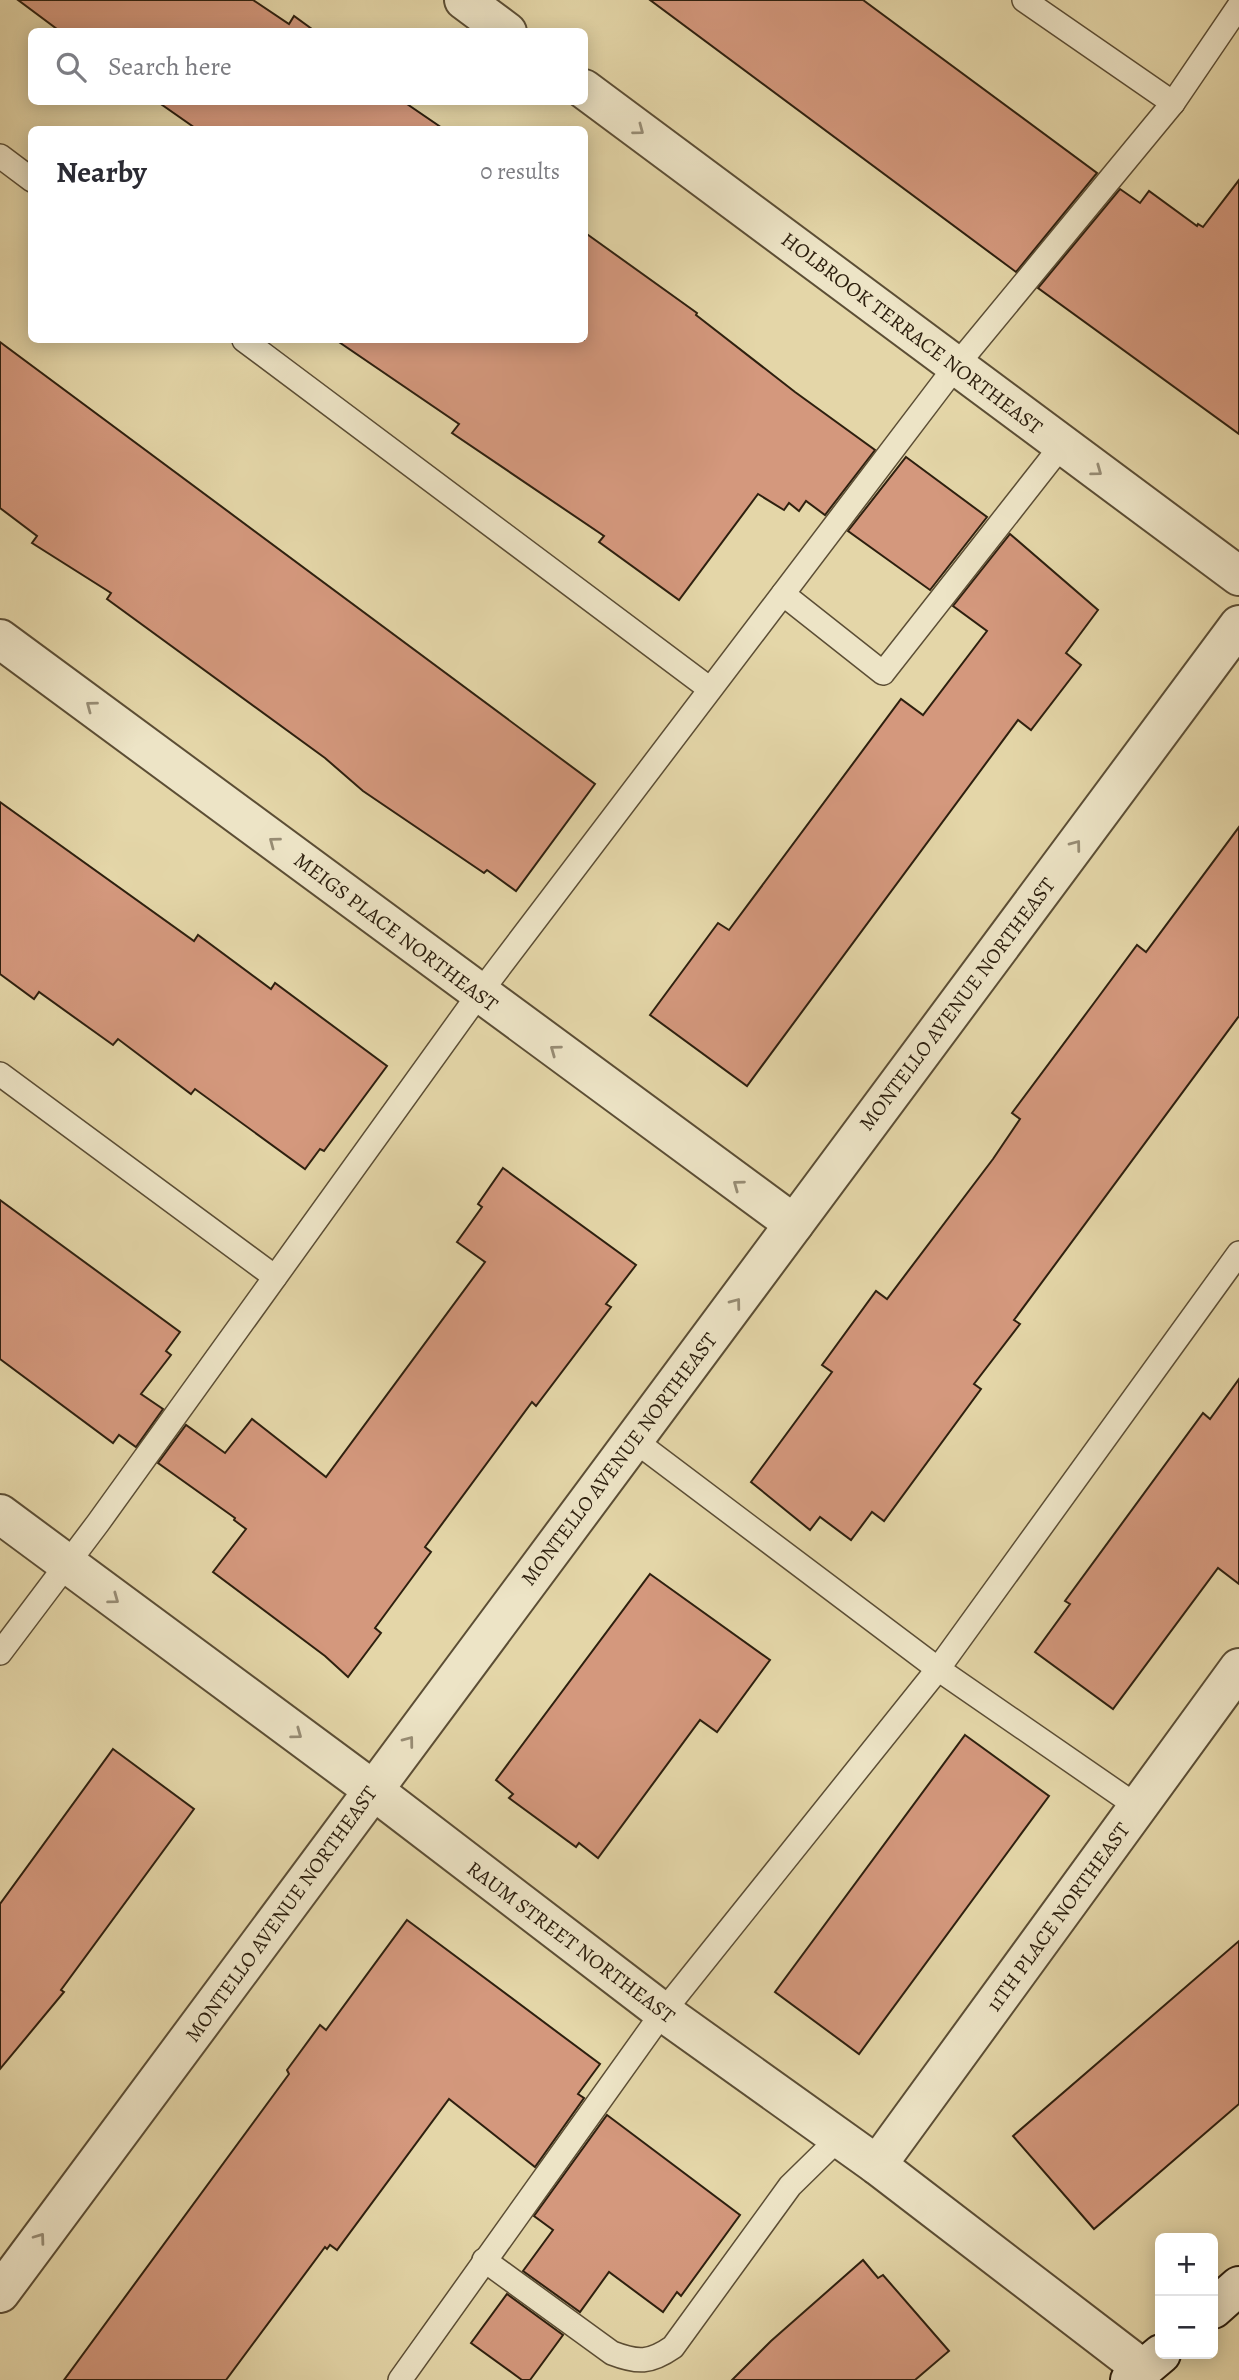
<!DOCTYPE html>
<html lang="en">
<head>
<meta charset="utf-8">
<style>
	body { margin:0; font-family:Alegreya,serif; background:#f2f2f3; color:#2b2b33 }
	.controls { position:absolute; right:21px; bottom:21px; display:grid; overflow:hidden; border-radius:10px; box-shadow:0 4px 18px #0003 }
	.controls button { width:63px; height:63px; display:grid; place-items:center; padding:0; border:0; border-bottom:2px solid #e1e1e2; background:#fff; color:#2b2b33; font:35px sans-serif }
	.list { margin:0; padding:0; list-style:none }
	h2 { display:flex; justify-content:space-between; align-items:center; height:91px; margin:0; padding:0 28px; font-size:30px }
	h2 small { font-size:23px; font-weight:400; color:#7c7c81 }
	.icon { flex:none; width:38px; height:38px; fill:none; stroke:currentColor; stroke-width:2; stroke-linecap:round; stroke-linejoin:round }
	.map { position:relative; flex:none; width:1239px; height:2380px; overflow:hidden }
	.search { position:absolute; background:#fff; box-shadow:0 4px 18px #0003; left:28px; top:28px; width:560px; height:77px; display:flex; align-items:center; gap:18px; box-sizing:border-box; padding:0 24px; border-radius:10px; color:#7c7c81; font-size:26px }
	.panel { position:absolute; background:#fff; box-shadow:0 4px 18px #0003; left:28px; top:126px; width:560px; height:217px; border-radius:10px }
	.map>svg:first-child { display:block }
</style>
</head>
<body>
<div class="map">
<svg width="1239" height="2380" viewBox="0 0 1239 2380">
	<rect width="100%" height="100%" fill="#e4d6a8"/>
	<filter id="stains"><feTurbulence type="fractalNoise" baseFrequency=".00286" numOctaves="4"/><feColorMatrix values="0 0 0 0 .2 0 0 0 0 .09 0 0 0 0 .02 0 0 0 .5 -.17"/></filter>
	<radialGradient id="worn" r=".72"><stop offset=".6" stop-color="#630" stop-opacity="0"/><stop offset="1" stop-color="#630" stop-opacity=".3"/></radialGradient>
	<!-- building -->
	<g fill="#d4987d" stroke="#2e200f" stroke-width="2">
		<polygon points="18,0 253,0 289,24 294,16 316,32 61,32"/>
		<polygon points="650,0 863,0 1097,173 1016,272"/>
		<polygon points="158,102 404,102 445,130 198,130"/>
		<polygon points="1239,180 1239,434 1038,288 1120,189 1140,203 1149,191 1197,226 1198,224 1203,227"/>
		<polygon points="584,232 697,313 696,315 795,392 875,450 825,515 806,501 799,511 789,503 784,510 758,494 679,600 599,542 604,536 452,433 459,424 336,340 584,340"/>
		<polygon points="0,342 595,784 516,891 487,870 484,873 363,791 325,758 107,599 111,593 32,543 37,536 0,508"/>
		<polygon points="906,457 987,517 930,590 848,531"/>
		<polygon points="1010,534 1098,610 1066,653 1081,665 1031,730 1018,720 747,1086 650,1015 718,923 729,930 901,699 923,715 987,631 953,606"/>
		<polygon points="0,802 194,941 198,935 271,989 275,983 387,1066 324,1151 320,1149 305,1169 195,1089 191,1094 118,1039 113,1045 39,992 34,999 0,974"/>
		<polygon points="1239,827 1239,1016 1014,1320 1020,1324 974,1384 981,1389 884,1521 872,1512 851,1540 820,1517 810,1530 751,1482 832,1372 822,1365 876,1291 887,1299 993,1159 1020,1119 1012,1113 1094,1003 1137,945 1146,952"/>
		<polygon points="503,1168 636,1265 606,1304 611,1307 536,1406 532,1402 425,1547 431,1552 375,1628 381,1633 348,1677 325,1656 213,1572 246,1529 234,1520 235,1518 158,1463 186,1425 225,1453 252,1419 326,1477 485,1262 457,1242 482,1207 478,1204"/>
		<polygon points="0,1200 180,1332 166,1351 171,1355 141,1394 163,1409 136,1447 119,1435 113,1443 0,1359"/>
		<polygon points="1239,1379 1239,1584 1218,1568 1113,1709 1035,1652 1070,1604 1065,1601 1203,1413 1210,1419"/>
		<polygon points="650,1574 770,1660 717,1732 700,1720 598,1858 579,1843 576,1847 509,1798 513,1794 496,1780"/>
		<polygon points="965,1735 1049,1796 859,2054 775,1992"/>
		<polygon points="113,1749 194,1809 61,1990 64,1992 0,2069 0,1904"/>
		<polygon points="407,1920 600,2064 578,2094 584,2098 535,2167 449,2099 337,2250 330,2245 327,2249 325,2247 226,2380 64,2380 289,2074 287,2070 320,2025 326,2030"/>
		<polygon points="1239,1941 1239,2104 1094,2229 1013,2136"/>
		<polygon points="607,2115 740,2215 681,2296 677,2292 663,2312 609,2272 580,2312 523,2271 553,2230 534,2216"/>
		<polygon points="863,2260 878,2278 883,2275 949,2351 915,2380 732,2380 771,2341"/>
		<polygon points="507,2294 563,2335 530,2380 522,2380 471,2343"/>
	</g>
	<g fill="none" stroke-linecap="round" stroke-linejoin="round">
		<!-- lane casing -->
		<g stroke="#5c4e35" stroke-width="26">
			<g id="lane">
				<polyline points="1024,0 1173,103"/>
				<polyline points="0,156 32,180"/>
				<polyline points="244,340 710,689"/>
				<polyline points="783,594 883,673 1062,445"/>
				<polyline points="0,1074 275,1277"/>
				<polyline points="634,1440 938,1669 1138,1807"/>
				<polyline points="0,1653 98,1523 479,994 956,366 1173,103 1239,6"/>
				<path d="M484,2260L612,2353C638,2363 650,2363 673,2347L790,2186L839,2138"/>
				<polyline points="400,2380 663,2012 938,1669 1239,1253"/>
			</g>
		</g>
		<!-- street casing -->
		<g stroke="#5c4e35" stroke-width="42">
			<g id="street">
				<polyline points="464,0 507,32"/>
				<polyline points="584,89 1239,576"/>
				<polyline points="0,639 794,1224"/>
				<polyline points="0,1514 373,1790 663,2012 877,2165 1143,2369"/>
				<polyline points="877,2165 1239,1668"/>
				<polyline points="0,2293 1239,625"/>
			</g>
		</g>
		<!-- secondary casing -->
		<g stroke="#2e200f" stroke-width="42">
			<g id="secondary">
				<polyline points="1213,2309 1239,2286"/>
				<polyline points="1130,2380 1161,2354"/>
			</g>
		</g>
		<!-- lane -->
		<use href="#lane" stroke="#ede4c6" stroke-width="23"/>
		<!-- street -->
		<use href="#street" stroke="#ede4c6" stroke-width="38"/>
		<!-- secondary -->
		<use href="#secondary" stroke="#ede4c6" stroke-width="38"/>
	</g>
	<!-- one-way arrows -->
	<defs><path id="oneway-chevron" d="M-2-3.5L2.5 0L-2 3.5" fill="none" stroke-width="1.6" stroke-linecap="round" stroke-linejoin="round" transform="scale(1.75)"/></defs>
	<g stroke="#978c74">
		<use href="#oneway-chevron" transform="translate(639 130) rotate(37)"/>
		<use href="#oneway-chevron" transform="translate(1097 471) rotate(36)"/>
		<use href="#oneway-chevron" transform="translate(91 706) rotate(-143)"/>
		<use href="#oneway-chevron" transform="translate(274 842) rotate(-143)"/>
		<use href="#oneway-chevron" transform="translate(1076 845) rotate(-53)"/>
		<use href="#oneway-chevron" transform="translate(555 1050) rotate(-144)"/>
		<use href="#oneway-chevron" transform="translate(738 1185) rotate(-144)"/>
		<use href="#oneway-chevron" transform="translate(736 1303) rotate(-53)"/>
		<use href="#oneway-chevron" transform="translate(114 1599) rotate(36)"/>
		<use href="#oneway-chevron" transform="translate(297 1734) rotate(36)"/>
		<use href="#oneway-chevron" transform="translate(409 1741) rotate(-53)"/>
		<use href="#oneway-chevron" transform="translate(40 2238) rotate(-54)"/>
	</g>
	<g text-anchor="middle" stroke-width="5" stroke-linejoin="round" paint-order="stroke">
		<!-- street labels -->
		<g font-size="21" fill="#2e200f" stroke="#ede4c6">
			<text transform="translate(912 333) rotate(37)" y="7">HOLBROOK TERRACE NORTHEAST</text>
			<text transform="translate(396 932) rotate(37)" y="7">MEIGS PLACE NORTHEAST</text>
			<text transform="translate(957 1004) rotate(-53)" y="7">MONTELLO AVENUE NORTHEAST</text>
			<text transform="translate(619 1459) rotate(-53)" y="7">MONTELLO AVENUE NORTHEAST</text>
			<text transform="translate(281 1914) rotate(-54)" y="7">MONTELLO AVENUE NORTHEAST</text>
			<text transform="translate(1058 1917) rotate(-54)" y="7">11TH PLACE NORTHEAST</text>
			<text transform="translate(571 1942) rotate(37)" y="7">RAUM STREET NORTHEAST</text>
		</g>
	</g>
	<rect width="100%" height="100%" filter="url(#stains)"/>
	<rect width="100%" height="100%" fill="url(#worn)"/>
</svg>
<div class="controls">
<button>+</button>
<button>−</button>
</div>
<div class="search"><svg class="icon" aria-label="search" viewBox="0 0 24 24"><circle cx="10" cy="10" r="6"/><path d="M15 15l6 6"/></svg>Search here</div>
<section class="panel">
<h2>Nearby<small>0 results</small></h2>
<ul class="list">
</ul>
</section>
</div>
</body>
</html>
